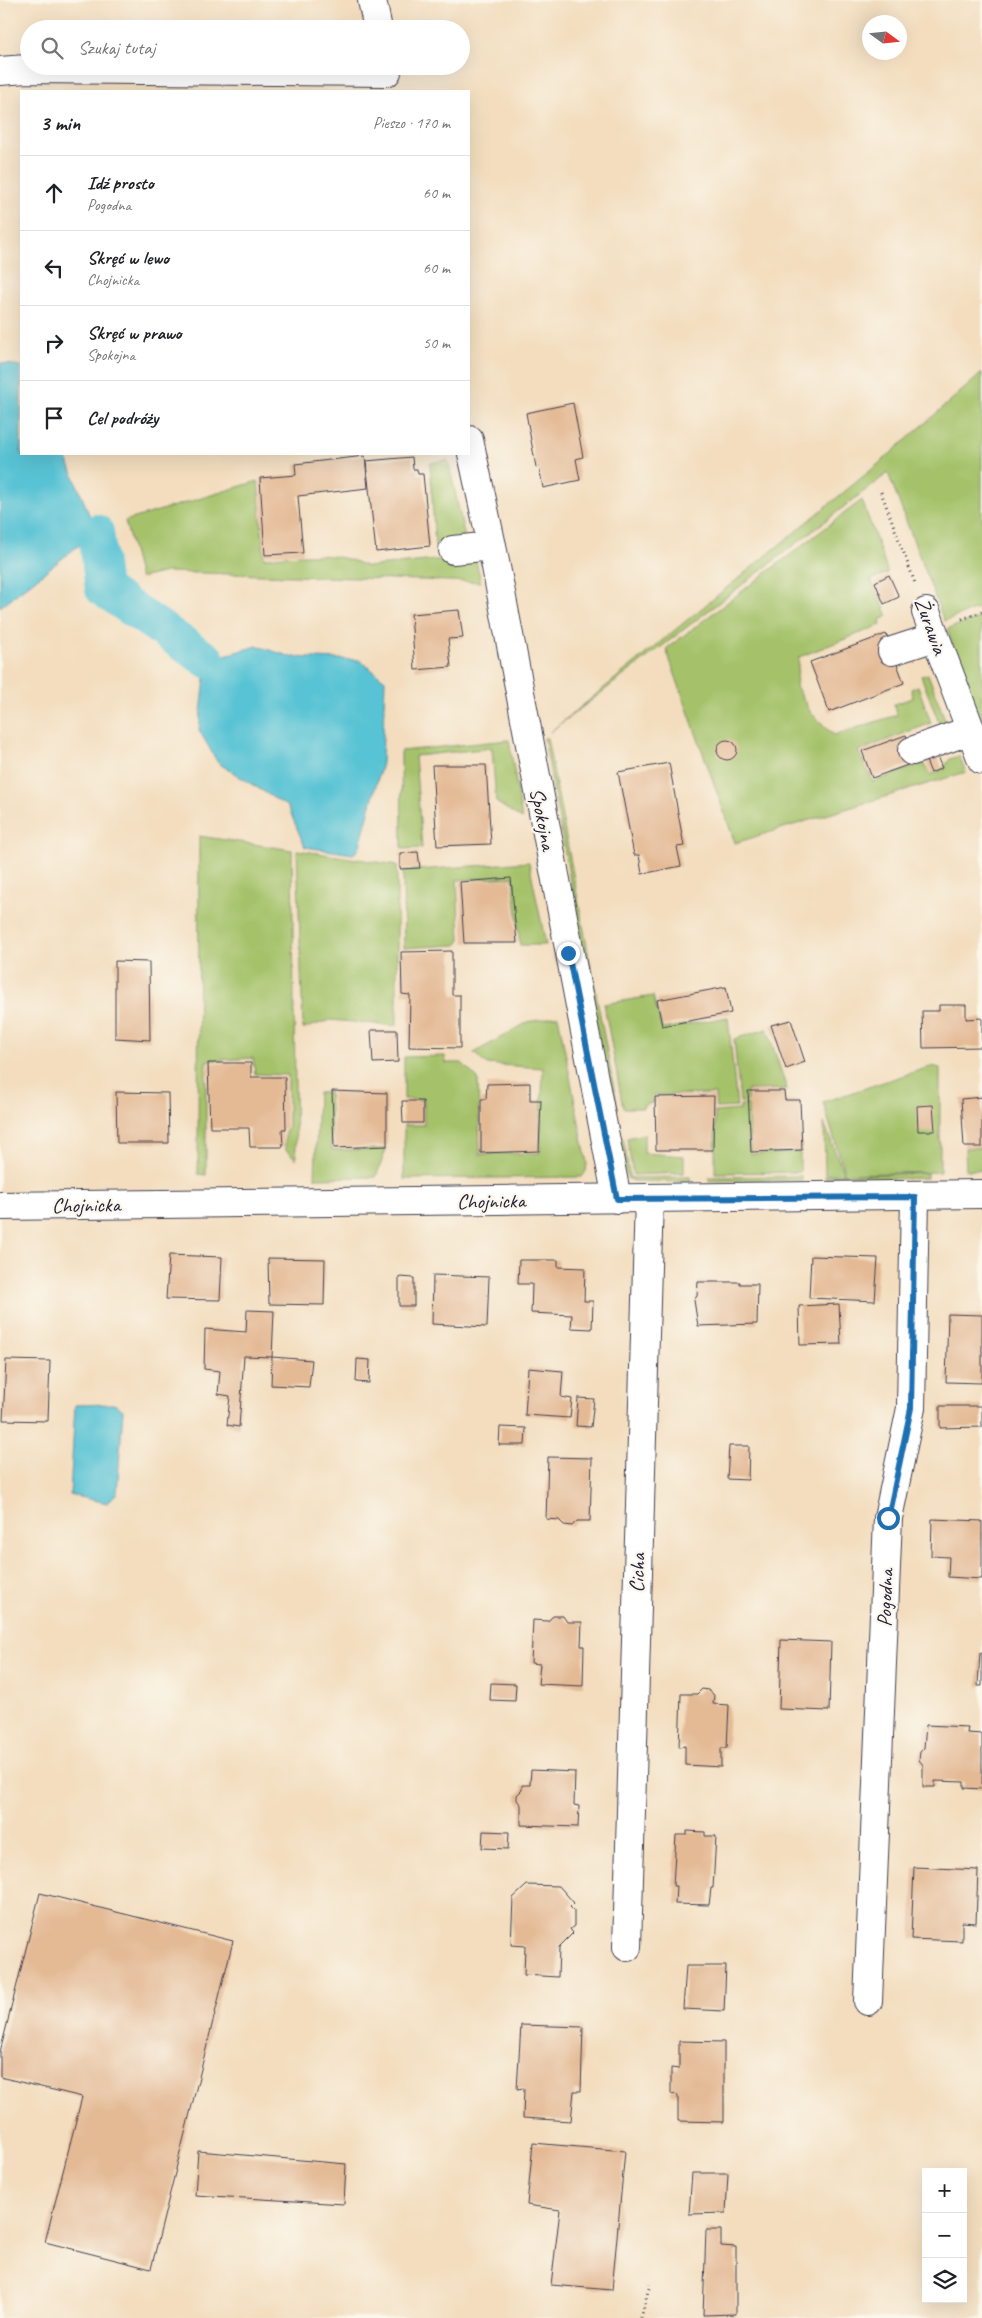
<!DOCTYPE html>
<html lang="pl">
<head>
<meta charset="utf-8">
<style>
	body { margin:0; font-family:Caveat,sans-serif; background:#f6f6f6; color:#202124 }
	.controls { position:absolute; right:15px; bottom:15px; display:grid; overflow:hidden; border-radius:0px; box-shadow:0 5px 20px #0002 }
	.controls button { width:45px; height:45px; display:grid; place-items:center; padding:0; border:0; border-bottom:1px solid #e0e0e0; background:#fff; color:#202124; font:25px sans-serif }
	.compass { position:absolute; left:862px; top:15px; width:45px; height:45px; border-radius:50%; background:#fff; box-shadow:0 5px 20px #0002; rotate:105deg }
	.stop { position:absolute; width:15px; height:15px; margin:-11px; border:4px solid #1f6fb2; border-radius:50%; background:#fff }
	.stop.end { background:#1f6fb2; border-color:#fff; box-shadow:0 1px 5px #0008 }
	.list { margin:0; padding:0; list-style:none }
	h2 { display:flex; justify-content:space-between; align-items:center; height:65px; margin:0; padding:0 20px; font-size:21px }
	h2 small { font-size:16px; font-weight:400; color:#757577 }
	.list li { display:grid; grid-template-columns:32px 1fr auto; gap:15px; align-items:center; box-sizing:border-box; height:75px; padding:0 20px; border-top:1px solid #e0e0e0 }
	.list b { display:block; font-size:19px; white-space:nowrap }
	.list p { margin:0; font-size:16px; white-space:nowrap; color:#757577 }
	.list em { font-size:16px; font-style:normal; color:#757577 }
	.icon { flex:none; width:28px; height:28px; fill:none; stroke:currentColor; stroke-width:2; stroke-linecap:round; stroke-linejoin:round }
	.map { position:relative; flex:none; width:982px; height:2318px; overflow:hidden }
	.search { position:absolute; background:#fff; box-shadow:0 5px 20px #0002; left:20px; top:20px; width:450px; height:55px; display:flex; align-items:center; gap:12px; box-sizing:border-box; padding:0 18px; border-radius:28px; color:#757577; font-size:19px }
	.panel { position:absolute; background:#fff; box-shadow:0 5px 20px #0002; left:20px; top:90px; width:450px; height:365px; border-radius:0px }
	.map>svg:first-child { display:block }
</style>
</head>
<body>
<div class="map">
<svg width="982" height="2318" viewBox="0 0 982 2318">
	<rect width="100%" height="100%" fill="#fbf7ec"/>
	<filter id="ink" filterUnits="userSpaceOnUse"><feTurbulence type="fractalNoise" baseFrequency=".02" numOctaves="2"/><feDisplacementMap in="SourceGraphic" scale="10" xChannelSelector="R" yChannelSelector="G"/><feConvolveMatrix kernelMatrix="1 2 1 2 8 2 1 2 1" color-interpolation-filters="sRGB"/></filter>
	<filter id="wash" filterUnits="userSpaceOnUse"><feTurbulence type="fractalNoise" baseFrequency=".0096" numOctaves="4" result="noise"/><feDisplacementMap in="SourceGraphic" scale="20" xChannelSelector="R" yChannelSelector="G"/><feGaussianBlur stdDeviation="1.12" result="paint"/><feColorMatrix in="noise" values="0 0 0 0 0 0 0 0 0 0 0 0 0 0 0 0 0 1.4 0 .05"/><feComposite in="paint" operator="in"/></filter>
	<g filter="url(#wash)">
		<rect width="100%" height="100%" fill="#f3ddbe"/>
		<!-- green -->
		<g fill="#a5c26a" stroke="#647252">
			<polygon points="982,373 982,607 944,621 888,473 550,732 882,461"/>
			<polygon points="448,460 466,542 435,547 430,463"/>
			<path d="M258,481L264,558C298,555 336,550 367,567L475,556L481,582L167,572L140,578L125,521Z"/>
			<polygon points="862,500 888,573 871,580 888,616 880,620 881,625 799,657 796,686 811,713 834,735 897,715 894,704 913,698 911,689 918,686 931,723 858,751 873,782 924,763 930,775 943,769 950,759 959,756 966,772 735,843 666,649"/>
			<polygon points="982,617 982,725 947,629"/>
			<polygon points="928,674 947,725 941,728 921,676"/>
			<polygon points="544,738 547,738 618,1109 612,1110"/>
			<polygon points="509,740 522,819 496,802 492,748 415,756 422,848 402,849 401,751"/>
			<polygon points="199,836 292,850 296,1159 285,1149 285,1132 288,1129 288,1075 255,1074 253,1058 206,1061 206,1175 198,1174"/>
			<polygon points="297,850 397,865 397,1026 330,1020 303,1029"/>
			<polygon points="529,862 546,945 520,945 513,877 457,880 460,939 457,945 404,948 403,871"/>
			<polygon points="653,996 662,1029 728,1017 737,1107 716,1108 715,1094 653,1095 652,1103 644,1105 643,1108 623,1108 604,1004"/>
			<polygon points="558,1016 587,1163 586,1171 582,1177 404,1179 404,1125 424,1125 424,1100 404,1099 404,1057 445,1056 446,1063 462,1063 478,1079 480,1154 540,1153 543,1068 486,1064 474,1053 528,1022"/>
			<polygon points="767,1029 787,1089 747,1090 747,1102 740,1102 734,1039"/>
			<polygon points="932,1066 940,1068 940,1172 845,1174 823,1102"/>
			<polygon points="329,1092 332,1150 386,1149 376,1177 315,1178 318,1093"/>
			<polygon points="748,1104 750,1154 800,1152 800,1172 715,1173 715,1112 740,1110 740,1105"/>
			<polygon points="824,1123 844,1174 825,1174"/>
			<polygon points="644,1134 644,1153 684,1156 684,1173 633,1175 627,1138"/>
			<polygon points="623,1138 630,1178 690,1177 690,1182 634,1181 627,1178 618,1139"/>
			<polygon points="965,1148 982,1148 982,1170 966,1170"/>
			<polygon points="927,1173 927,1178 826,1180 825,1176"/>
			<polygon points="802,1176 802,1180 709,1181 709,1177"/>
		</g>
		<!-- water -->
		<g fill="#58c3d4" stroke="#3d7288">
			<polygon points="0,363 21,366 21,454 65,454 96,532 0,607"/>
			<polygon points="257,646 292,657 359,660 385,680 382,763 359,849 353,854 305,847 288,807 218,763 199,730 207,660"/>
			<polygon points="114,1404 123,1410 117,1493 107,1503 70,1495 75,1405"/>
		</g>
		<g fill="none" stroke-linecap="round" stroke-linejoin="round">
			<!-- canal -->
			<polyline stroke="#58c3d4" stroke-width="36" points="96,532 103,589 207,660"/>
		</g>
		<g id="blocks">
			<!-- building -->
			<g fill="#e4ba95">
				<polygon points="573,403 583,457 576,459 580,480 543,488 539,466 536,467 526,413"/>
				<polygon points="365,456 368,488 298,496 303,553 265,555 260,478 296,475 295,464"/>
				<polygon points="412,457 413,469 417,469 418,474 423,474 430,546 376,552 366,461"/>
				<polygon points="889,575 899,597 884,604 875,582"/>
				<polygon points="459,610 463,638 448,639 451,667 415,670 411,614"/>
				<polygon points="886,634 904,683 829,712 810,662"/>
				<polygon points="906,735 916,762 872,778 862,751"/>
				<circle cx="727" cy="750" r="10"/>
				<polygon points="936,754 942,768 931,773 925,758"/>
				<polygon points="669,763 684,846 677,847 681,866 642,874 639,855 634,855 618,772"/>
				<polygon points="432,765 486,765 491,844 437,846"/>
				<polygon points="418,852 420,868 400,869 400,853"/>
				<polygon points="511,878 517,943 464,943 460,882"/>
				<polygon points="452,951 452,995 460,995 460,1048 409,1047 410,995 402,994 401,952"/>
				<polygon points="115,961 149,962 150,1040 115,1038"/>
				<polygon points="726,987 731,1013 662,1026 657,1000"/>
				<polygon points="939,1005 966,1005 966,1019 982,1018 982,1047 923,1048 922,1011 939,1011"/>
				<polygon points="791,1020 805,1062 786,1069 771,1025"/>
				<polygon points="371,1030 397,1030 398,1062 373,1063"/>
				<polygon points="208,1063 251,1063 251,1077 285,1077 286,1129 282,1129 283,1147 250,1147 249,1128 210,1128"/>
				<polygon points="530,1083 530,1100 541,1100 539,1151 481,1153 481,1099 486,1099 487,1084"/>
				<polygon points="332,1091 387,1093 387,1146 334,1148"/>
				<polygon points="748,1091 784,1091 785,1100 800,1100 802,1150 751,1152"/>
				<polygon points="116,1092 168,1093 169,1143 117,1143"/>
				<polygon points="714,1096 713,1150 656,1150 655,1097"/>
				<polygon points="982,1097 982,1147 964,1147 961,1099"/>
				<polygon points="402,1101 423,1101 423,1123 403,1123"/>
				<polygon points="933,1105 935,1131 918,1131 917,1106"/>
				<polygon points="169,1255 222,1257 220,1300 166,1299"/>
				<polygon points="811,1256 878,1258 875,1301 809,1298"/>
				<polygon points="268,1258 325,1259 324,1305 269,1304"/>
				<polygon points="519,1260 558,1260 558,1267 585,1268 584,1301 593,1301 592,1329 571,1328 572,1315 531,1313 532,1284 518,1284"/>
				<polygon points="433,1275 489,1277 487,1327 432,1324"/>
				<polygon points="399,1277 414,1278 414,1306 399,1306"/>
				<polygon points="698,1282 740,1282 740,1284 758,1284 757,1324 698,1326 694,1300 697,1296"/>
				<polygon points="839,1304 841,1344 800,1345 799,1306"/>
				<polygon points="247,1310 274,1311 272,1357 244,1356 239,1427 227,1425 230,1396 218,1394 220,1371 204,1369 205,1329 246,1332"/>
				<polygon points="948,1314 982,1315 982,1383 946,1382"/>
				<polygon points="272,1357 312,1360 309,1387 271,1385"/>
				<polygon points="357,1359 370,1360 369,1383 356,1382"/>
				<polygon points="6,1360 50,1361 48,1421 3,1420"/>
				<polygon points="528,1368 563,1371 561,1397 572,1399 570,1418 525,1415"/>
				<polygon points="578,1398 594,1399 591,1427 576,1426"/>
				<polygon points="940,1406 982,1406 982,1427 940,1428"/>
				<polygon points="500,1427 526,1428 525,1445 499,1445"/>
				<polygon points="729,1446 749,1446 748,1480 727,1479"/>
				<polygon points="548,1457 592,1458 590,1521 577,1521 572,1526 564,1525 559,1520 546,1519"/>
				<polygon points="932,1519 982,1521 982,1579 948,1577 949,1557 931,1556"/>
				<polygon points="553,1616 563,1616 567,1622 582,1622 581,1646 584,1646 583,1686 538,1684 540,1664 531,1663 533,1620 548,1621"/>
				<polygon points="781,1640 831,1642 829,1711 779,1709"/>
				<polygon points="980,1653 982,1653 982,1686 978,1686"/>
				<polygon points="491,1683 516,1684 515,1701 490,1700"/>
				<polygon points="702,1689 708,1690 714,1695 713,1704 729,1705 727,1748 721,1748 721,1767 685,1765 685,1746 679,1747 681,1694 697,1694"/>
				<polygon points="926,1725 968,1727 967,1733 982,1734 982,1789 964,1788 964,1782 935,1781 935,1787 923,1787 923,1765 919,1760 920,1752 924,1748"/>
				<polygon points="531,1770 575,1772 574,1805 579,1806 578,1827 521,1825 521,1805 517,1800 517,1795 522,1790 522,1785 530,1785"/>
				<polygon points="483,1831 509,1832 508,1849 482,1848"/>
				<polygon points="687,1831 705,1832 705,1836 716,1836 713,1888 711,1888 709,1905 675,1904 676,1886 673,1886 676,1835 687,1835"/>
				<polygon points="914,1867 978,1870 976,1923 962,1922 962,1941 911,1939"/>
				<polygon points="527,1885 559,1886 574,1903 570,1907 574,1911 574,1926 570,1929 573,1933 559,1947 558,1977 524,1975 525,1946 511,1945 513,1898"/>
				<polygon points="40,1893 233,1941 151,2269 45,2242 82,2097 0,2077 0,2052"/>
				<polygon points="686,1966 726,1966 724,2011 683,2009"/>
				<polygon points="521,2025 583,2027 581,2091 574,2091 571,2121 523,2118 524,2088 517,2089"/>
				<polygon points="679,2041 724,2042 724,2122 678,2121 678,2095 671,2094 671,2068 679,2069"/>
				<polygon points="533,2143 625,2151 612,2290 551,2285 560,2210 527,2205"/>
				<polygon points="198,2151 346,2164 344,2204 195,2195"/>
				<polygon points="692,2173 728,2173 726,2213 689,2214"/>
				<polygon points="706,2230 721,2230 721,2246 736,2247 736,2314 703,2315"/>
			</g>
		</g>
	</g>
	<g filter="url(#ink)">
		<use href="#blocks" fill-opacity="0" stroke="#413e4f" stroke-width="1"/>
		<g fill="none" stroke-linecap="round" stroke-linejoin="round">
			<!-- minor casing -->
			<g stroke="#413e4f" stroke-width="30">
				<g id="minor">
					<polyline points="372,0 378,29"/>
					<polyline points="0,71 26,69 387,72"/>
					<polyline points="469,440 492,546 617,1199"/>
					<polyline points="453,550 492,546"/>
					<polyline points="926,612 982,760"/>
					<polyline points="892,651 935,637"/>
					<polyline points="912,751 971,730"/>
					<polyline points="0,1206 982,1194"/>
					<polyline points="627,1947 649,1199"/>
					<polyline points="868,2001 888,1518 911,1408 915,1197"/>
				</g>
			</g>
			<!-- path -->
			<g stroke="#413e4f" stroke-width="3" stroke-dasharray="1 4" stroke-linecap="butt">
				<polyline points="881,492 915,583"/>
				<polyline points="962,619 982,612"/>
				<polyline points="641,2318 650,2284"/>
			</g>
			<!-- minor -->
			<use href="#minor" stroke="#fff" stroke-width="28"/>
		</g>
	</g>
	<g fill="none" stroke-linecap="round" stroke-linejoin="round" filter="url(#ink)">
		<!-- route -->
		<polyline stroke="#1f6fb2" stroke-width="6" points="568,953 617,1199 915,1197 911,1408 888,1518"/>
	</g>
	<g text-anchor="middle" stroke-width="4.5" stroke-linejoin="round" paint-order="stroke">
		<!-- street labels -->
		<g font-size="21" fill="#22223b" stroke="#fbf7ec">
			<text transform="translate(931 626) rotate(70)" y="7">Żurawia</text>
			<text transform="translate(543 819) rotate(79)" y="7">Spokojna</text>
			<text transform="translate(491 1201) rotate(-1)" y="7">Chojnicka</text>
			<text transform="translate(86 1205) rotate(-1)" y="7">Chojnicka</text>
			<text transform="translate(637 1573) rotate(-88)" y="7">Cicha</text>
			<text transform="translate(885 1598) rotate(-88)" y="7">Pogodna</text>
		</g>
	</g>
</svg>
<div class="controls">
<button>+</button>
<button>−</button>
<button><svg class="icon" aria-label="layers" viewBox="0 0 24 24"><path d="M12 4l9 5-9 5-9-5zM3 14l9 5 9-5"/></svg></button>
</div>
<svg class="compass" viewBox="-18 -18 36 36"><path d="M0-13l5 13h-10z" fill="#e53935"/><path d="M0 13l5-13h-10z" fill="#757577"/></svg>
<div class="stop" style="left:888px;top:1518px"></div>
<div class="stop end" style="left:568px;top:953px"></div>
<div class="search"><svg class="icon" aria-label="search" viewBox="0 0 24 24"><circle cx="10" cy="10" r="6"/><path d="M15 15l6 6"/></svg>Szukaj tutaj</div>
<section class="panel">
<h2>3 min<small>Pieszo · 170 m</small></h2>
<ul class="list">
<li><svg class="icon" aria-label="ahead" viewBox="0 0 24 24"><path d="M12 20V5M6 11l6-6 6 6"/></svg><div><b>Idź prosto</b><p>Pogodna</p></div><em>60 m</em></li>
<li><svg class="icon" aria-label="left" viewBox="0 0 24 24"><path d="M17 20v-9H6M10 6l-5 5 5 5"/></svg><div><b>Skręć w lewo</b><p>Chojnicka</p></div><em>60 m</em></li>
<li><svg class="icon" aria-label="right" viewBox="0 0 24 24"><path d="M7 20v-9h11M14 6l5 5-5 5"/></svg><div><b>Skręć w prawo</b><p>Spokojna</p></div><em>50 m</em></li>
<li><svg class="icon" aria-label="arrive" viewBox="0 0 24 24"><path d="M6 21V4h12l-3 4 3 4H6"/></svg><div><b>Cel podróży</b></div></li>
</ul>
</section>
</div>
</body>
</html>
